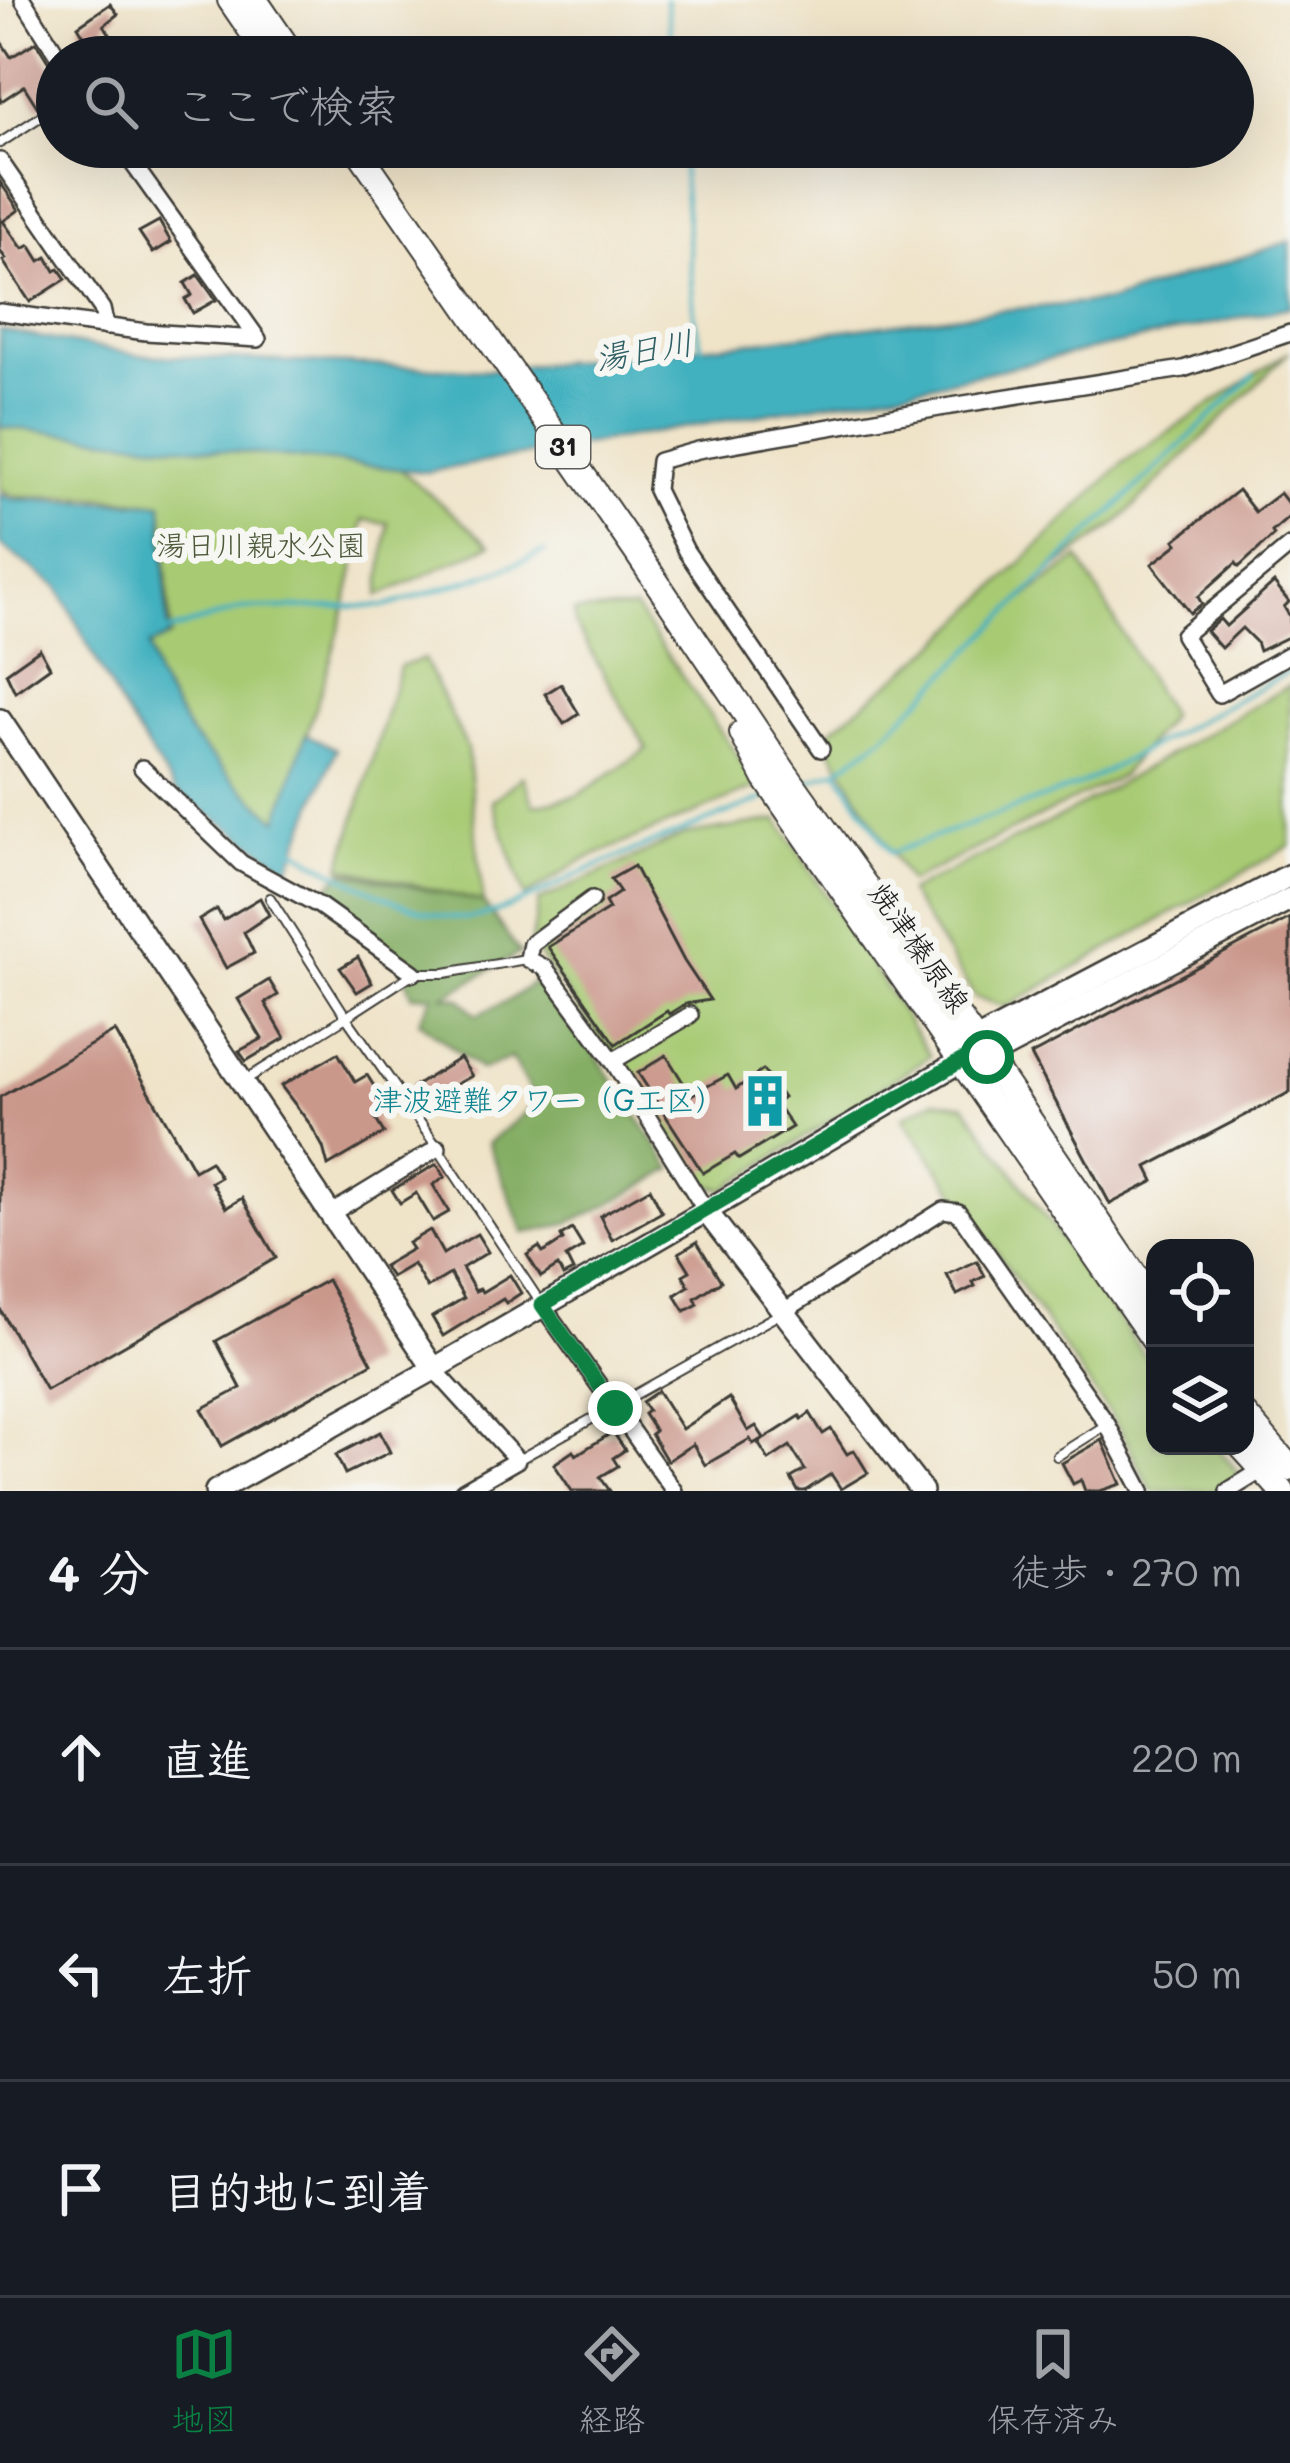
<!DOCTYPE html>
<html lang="ja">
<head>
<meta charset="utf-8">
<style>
	body { margin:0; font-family:Mali,"Klee One",sans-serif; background:#242831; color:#f1f3f6 }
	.controls { position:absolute; right:36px; bottom:36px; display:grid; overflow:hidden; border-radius:24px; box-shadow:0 12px 48px #0002 }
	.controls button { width:108px; height:108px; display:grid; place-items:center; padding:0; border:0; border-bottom:3px solid #363941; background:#171b24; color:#f1f3f6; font:60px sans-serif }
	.stop { position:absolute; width:36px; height:36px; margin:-27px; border:9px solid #0b8043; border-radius:50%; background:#fff }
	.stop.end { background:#0b8043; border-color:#fff; box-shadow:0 3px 12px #0008 }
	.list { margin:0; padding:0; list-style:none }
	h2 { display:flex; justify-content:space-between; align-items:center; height:156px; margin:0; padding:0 48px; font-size:51px }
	h2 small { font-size:39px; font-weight:400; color:#9ea1a6 }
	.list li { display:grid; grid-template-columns:78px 1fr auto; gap:36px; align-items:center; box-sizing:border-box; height:216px; padding:0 48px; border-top:3px solid #363941 }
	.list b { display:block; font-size:45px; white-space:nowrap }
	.list em { font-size:39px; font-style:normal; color:#9ea1a6 }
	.icon { flex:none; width:66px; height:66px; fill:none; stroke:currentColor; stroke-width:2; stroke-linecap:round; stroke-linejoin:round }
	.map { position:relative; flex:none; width:1290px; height:1491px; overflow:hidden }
	.search { position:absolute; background:#171b24; box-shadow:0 12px 48px #0002; left:36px; right:36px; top:36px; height:132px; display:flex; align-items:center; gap:30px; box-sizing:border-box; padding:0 42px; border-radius:66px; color:#9ea1a6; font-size:45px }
	.sheet { height:804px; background:#171b24 }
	nav { display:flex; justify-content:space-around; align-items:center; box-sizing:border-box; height:168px; border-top:3px solid #363941; background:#171b24; font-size:33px; color:#9ea1a6 }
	nav a { display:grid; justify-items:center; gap:6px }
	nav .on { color:#0b8043 }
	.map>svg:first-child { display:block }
</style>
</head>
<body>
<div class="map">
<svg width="1290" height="1491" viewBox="0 0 1290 1491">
	<rect width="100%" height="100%" fill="#f6f6f2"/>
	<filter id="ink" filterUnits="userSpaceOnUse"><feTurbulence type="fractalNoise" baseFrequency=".00833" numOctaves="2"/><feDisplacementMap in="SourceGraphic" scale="24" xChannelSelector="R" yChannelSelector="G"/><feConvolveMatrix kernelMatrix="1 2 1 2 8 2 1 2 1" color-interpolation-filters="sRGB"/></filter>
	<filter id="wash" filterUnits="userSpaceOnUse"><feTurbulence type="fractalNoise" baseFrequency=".004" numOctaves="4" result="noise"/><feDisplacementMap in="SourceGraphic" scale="48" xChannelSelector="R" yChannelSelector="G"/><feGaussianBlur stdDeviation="2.7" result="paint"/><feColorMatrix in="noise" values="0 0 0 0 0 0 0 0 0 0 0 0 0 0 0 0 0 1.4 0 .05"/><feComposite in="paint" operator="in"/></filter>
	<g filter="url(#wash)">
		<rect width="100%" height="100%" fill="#efe3c8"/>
		<!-- green -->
		<g fill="#a7ca73" stroke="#627348" stroke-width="3">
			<polygon points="1290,351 1117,523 1046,575 1016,604 1079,558 1170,716 1121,776 909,882 823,736 936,646 1123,463"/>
			<path d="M0,424L392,462L490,545L379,596L388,523L363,520C348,623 310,722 278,820L201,752L150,668L149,646L171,636L162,503L98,497L15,496L0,489Z"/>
			<polygon points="635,609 759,786 581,861 525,897 492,801 523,776 534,805 577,796 647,749 575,624 574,612"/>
			<polygon points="424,659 467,748 483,902 341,867 400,666"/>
			<polygon points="1290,685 1290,846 1006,1007 975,997 908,892 1068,813"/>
			<polygon points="778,820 930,1056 725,1189 707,1186 531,944 539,901 684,835"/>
			<polygon points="935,1100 965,1105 1155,1370 1155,1446 1216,1446 1237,1471 1236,1480 1217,1491 1152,1491 1120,1429 903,1117"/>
		</g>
		<!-- forest -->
		<path fill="#85ae65" stroke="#506540" stroke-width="3" d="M342,871L483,902L520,953L444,996L460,998L477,1015L511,999L542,976L673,1169C626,1194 578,1228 524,1233L488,1143L537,1103L511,1058L481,1070L419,1021L433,995H412L401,964L323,896Z"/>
		<!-- water -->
		<g fill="#43b1bf" stroke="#30666e" stroke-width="3">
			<polygon points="1290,241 1290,307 924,386 427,472 0,427 0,330 138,355 487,370 749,342 1001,310 1111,301"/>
			<polygon points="0,494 12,499 162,503 168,638 149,646 156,677 190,734 232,779 278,820 306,734 336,749 289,868 175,791 119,704 58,587 0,545"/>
		</g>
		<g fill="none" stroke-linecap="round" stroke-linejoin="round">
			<!-- stream -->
			<g stroke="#43b1bf" stroke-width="4.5">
				<polyline points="666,0 674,57"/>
				<polyline points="681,147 694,315 702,350"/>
				<polyline points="167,632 241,609 387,606 498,571 544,552"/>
				<polyline points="837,770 891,853 1082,784 1290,671"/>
				<polyline points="801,784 837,770 882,738 1046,575 1254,375"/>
				<path d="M292,847C332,872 423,923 469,918C515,912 555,883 597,866C654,842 711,820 768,797"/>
			</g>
		</g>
		<g id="blocks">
			<!-- building -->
			<g fill="#ca978b">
				<polygon points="110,4 118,14 104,25 125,57 97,57 78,26"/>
				<polygon points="0,40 11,57 36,42 49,63 57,69 57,97 38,108 24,86 0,102"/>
				<polygon points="0,182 19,210 3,221 23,249 30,245 40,261 47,257 55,271 59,269 66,279 30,302 3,261 6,259 0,251"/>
				<polygon points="159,221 171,242 153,253 139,232"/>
				<polygon points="198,275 216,300 193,313 185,299 192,295 185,283"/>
				<polygon points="1238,490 1255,512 1280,493 1290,506 1290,516 1272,532 1274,535 1239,567 1236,563 1198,597 1202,604 1190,613 1152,564 1178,544 1175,540"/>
				<polygon points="1274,583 1289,602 1284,607 1290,617 1290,636 1259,651 1256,642 1242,628 1221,648 1206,631 1220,619 1226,626"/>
				<polygon points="40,649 50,667 15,692 6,673"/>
				<polygon points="561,684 579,714 564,724 545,694"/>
				<polygon points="634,866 684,961 710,1000 685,1004 669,1014 667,1011 616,1044 548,947 609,909 605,902 620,892 611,879"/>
				<polygon points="260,898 269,915 244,932 254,953 226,968 199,920 217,909 223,920"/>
				<polygon points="1290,918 1290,1092 1147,1167 1154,1181 1110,1204 1031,1055"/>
				<polygon points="358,957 372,983 357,992 340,968"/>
				<polygon points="269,980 278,995 265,1003 285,1038 246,1061 239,1051 262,1039 238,999"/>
				<polygon points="115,1031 194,1170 210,1161 220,1177 211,1182 226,1208 242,1198 276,1258 46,1390 0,1309 0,1097"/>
				<polygon points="338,1053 355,1082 367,1075 389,1110 375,1118 384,1133 328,1166 323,1147 310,1124 281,1086"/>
				<polygon points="666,1055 691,1095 728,1075 736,1089 763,1070 783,1098 776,1103 792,1127 739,1159 735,1154 703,1173 638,1073"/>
				<polygon points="460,1058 472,1076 434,1096 436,1098 424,1106 412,1088"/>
				<polygon points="437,1164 445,1177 433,1185 449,1212 433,1221 416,1193 400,1203 392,1190"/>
				<polygon points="650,1188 662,1212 612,1240 600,1216"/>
				<polygon points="572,1229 583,1247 566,1257 573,1271 563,1276 558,1266 541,1277 527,1255 539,1247 543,1253 563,1240 561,1236"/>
				<polygon points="430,1230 443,1254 477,1234 488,1252 462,1268 475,1291 480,1289 482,1292 510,1275 521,1293 506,1303 503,1299 443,1336 432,1317 464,1298 450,1274 427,1288 413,1264 391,1277 383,1266 412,1249 408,1243"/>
				<polygon points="697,1242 721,1281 695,1298 698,1304 685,1311 675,1295 689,1286 683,1275 690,1271 679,1253"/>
				<polygon points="977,1261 985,1276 973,1282 975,1286 957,1295 947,1275"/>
				<polygon points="327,1280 372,1363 222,1446 202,1409 241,1388 216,1341"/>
				<polygon points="658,1391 682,1429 729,1398 748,1431 756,1426 764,1438 753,1444 750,1439 705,1465 693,1444 667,1461 651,1434 655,1431 644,1414 648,1411 642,1402"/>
				<polygon points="810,1413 823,1434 831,1429 847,1454 854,1450 868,1473 841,1489 831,1474 805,1491 798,1491 791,1478 805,1470 790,1446 769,1460 758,1443 800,1416 802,1419"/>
				<polygon points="380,1432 390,1452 345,1474 336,1455"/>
				<polygon points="613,1432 625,1450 613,1458 618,1466 600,1477 610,1491 572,1491 554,1464 573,1451 576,1455"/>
				<polygon points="1102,1440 1121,1484 1100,1491 1085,1491 1081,1480 1073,1484 1062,1463"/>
			</g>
		</g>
	</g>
	<g filter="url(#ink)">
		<use href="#blocks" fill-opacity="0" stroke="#3c3a36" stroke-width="3"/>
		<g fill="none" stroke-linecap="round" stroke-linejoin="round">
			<!-- lane casing -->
			<g stroke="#3c3a36" stroke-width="12">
				<g id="lane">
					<polyline points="0,143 57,106"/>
					<polyline points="526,959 445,973 414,973 346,1017 435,1144 542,1305"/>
					<polyline points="242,1082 346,1017 270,898"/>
					<polyline points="1057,1456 1106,1425"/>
					<polyline points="518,1460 783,1312"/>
				</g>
			</g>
			<!-- street casing -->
			<g stroke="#3c3a36" stroke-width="20">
				<g id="street">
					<polyline points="23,0 59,57"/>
					<polyline points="0,161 102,309 106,327"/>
					<polyline points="0,312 146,332 258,339 121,147"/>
					<polyline points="1290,546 1183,635 1219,694 1290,654"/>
					<polyline points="821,749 686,551 656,490 659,461 698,450 945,407 1183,369 1290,333"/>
					<polyline points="142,768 241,863 320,906 414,973"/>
					<polyline points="592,899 531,944 528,959 545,968 613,1061 706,1211"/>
					<polyline points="613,1061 690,1015"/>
					<polyline points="330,1214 438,1148"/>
					<polyline points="542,1305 674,1491"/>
					<polyline points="784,1311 943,1210 958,1212 1107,1424 1142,1491"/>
					<polyline points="434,1369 517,1460 463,1491"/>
					<polyline points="1228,1491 1262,1470"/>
				</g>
			</g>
			<!-- secondary casing -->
			<g stroke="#3c3a36" stroke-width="26">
				<g id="secondary">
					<polyline points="0,720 434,1369"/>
					<polyline points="968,1051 974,1041 1290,875"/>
					<polyline points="706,1211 961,1061 987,1057 1290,899"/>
					<polyline points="216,1491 434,1369 706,1211 922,1491"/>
				</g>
			</g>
			<!-- primary casing -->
			<g stroke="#3c3a36" stroke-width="28">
				<g id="primary">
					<polyline points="230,0 269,57"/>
					<polyline points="255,0 294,57"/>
					<polyline points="356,147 635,550 783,770 987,1057 1155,1305"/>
					<polyline points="742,733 765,778 1155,1342"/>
					<polyline points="1245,1415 1290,1468"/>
					<polyline points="1241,1446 1282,1491"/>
				</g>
			</g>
			<!-- lane -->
			<use href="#lane" stroke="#fff" stroke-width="8"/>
			<!-- street -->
			<use href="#street" stroke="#fff" stroke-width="15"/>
			<!-- secondary -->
			<use href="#secondary" stroke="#fff" stroke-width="21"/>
			<!-- primary -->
			<use href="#primary" stroke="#fff" stroke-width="24"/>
		</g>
	</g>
	<g fill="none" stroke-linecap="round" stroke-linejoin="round" filter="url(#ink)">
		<!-- route -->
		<polyline stroke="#0b8043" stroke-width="15" points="615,1408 542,1305 961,1061 987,1057"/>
	</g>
	<!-- icons -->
	<defs>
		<g id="building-bare" transform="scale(4.14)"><path d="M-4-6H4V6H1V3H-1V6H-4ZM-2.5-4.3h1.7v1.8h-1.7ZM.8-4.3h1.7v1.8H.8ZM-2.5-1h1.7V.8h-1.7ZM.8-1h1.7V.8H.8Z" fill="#0f9aa8" stroke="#f6f6f2" stroke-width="2.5" paint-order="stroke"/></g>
	</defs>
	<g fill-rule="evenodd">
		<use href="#building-bare" x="765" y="1101"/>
	</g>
	<g text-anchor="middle" stroke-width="12" stroke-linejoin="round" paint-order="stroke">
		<!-- shield labels -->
		<rect fill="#f6f6f2" stroke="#5d5d5c" stroke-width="3" x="536" y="426" width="54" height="42" rx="9"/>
		<g font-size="27" font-weight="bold" fill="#1c1c1c">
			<text x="563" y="456">31</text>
		</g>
		<!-- park labels -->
		<g font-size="30" fill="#4d593a" stroke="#f6f6f2">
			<text x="261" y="556">湯日川親水公園</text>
		</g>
		<!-- street labels -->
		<g font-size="30" fill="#1c1c1c" stroke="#f6f6f2">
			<text transform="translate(919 948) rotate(55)" y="10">焼津榛原線</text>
		</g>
		<!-- culture labels -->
		<g font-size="30" fill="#0d838f" stroke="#f6f6f2" text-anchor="end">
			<text x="725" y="1111">津波避難タワー（G工区）</text>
		</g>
		<!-- water labels -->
		<g font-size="33" font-style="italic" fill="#2e5f65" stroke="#f6f6f2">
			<text transform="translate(644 350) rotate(-10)" y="12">湯日川</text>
		</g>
	</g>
</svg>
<div class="controls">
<button><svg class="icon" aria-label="locate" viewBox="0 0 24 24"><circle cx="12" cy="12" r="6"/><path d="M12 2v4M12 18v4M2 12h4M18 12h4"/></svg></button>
<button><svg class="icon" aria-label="layers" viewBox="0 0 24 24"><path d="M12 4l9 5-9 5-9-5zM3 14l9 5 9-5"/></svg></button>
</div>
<div class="stop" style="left:987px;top:1057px"></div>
<div class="stop end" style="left:615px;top:1408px"></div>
<div class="search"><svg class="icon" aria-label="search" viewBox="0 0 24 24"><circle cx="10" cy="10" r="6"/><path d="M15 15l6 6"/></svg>ここで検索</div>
</div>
<section class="sheet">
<h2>4 分<small>徒歩 · 270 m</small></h2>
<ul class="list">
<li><svg class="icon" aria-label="ahead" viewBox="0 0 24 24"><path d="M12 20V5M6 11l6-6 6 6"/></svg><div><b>直進</b></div><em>220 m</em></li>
<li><svg class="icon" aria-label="left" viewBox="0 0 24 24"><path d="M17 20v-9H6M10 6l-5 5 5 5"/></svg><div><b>左折</b></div><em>50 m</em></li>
<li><svg class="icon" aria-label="arrive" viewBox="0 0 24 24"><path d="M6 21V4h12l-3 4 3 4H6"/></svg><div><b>目的地に到着</b></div></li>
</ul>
</section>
<nav>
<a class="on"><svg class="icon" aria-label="map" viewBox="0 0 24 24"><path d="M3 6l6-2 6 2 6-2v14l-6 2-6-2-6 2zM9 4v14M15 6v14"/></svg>地図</a>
<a><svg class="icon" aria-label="directions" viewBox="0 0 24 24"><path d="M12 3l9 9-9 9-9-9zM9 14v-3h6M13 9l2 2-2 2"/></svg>経路</a>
<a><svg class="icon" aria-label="saved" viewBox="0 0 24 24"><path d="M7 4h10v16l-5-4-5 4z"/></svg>保存済み</a>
</nav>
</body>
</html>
